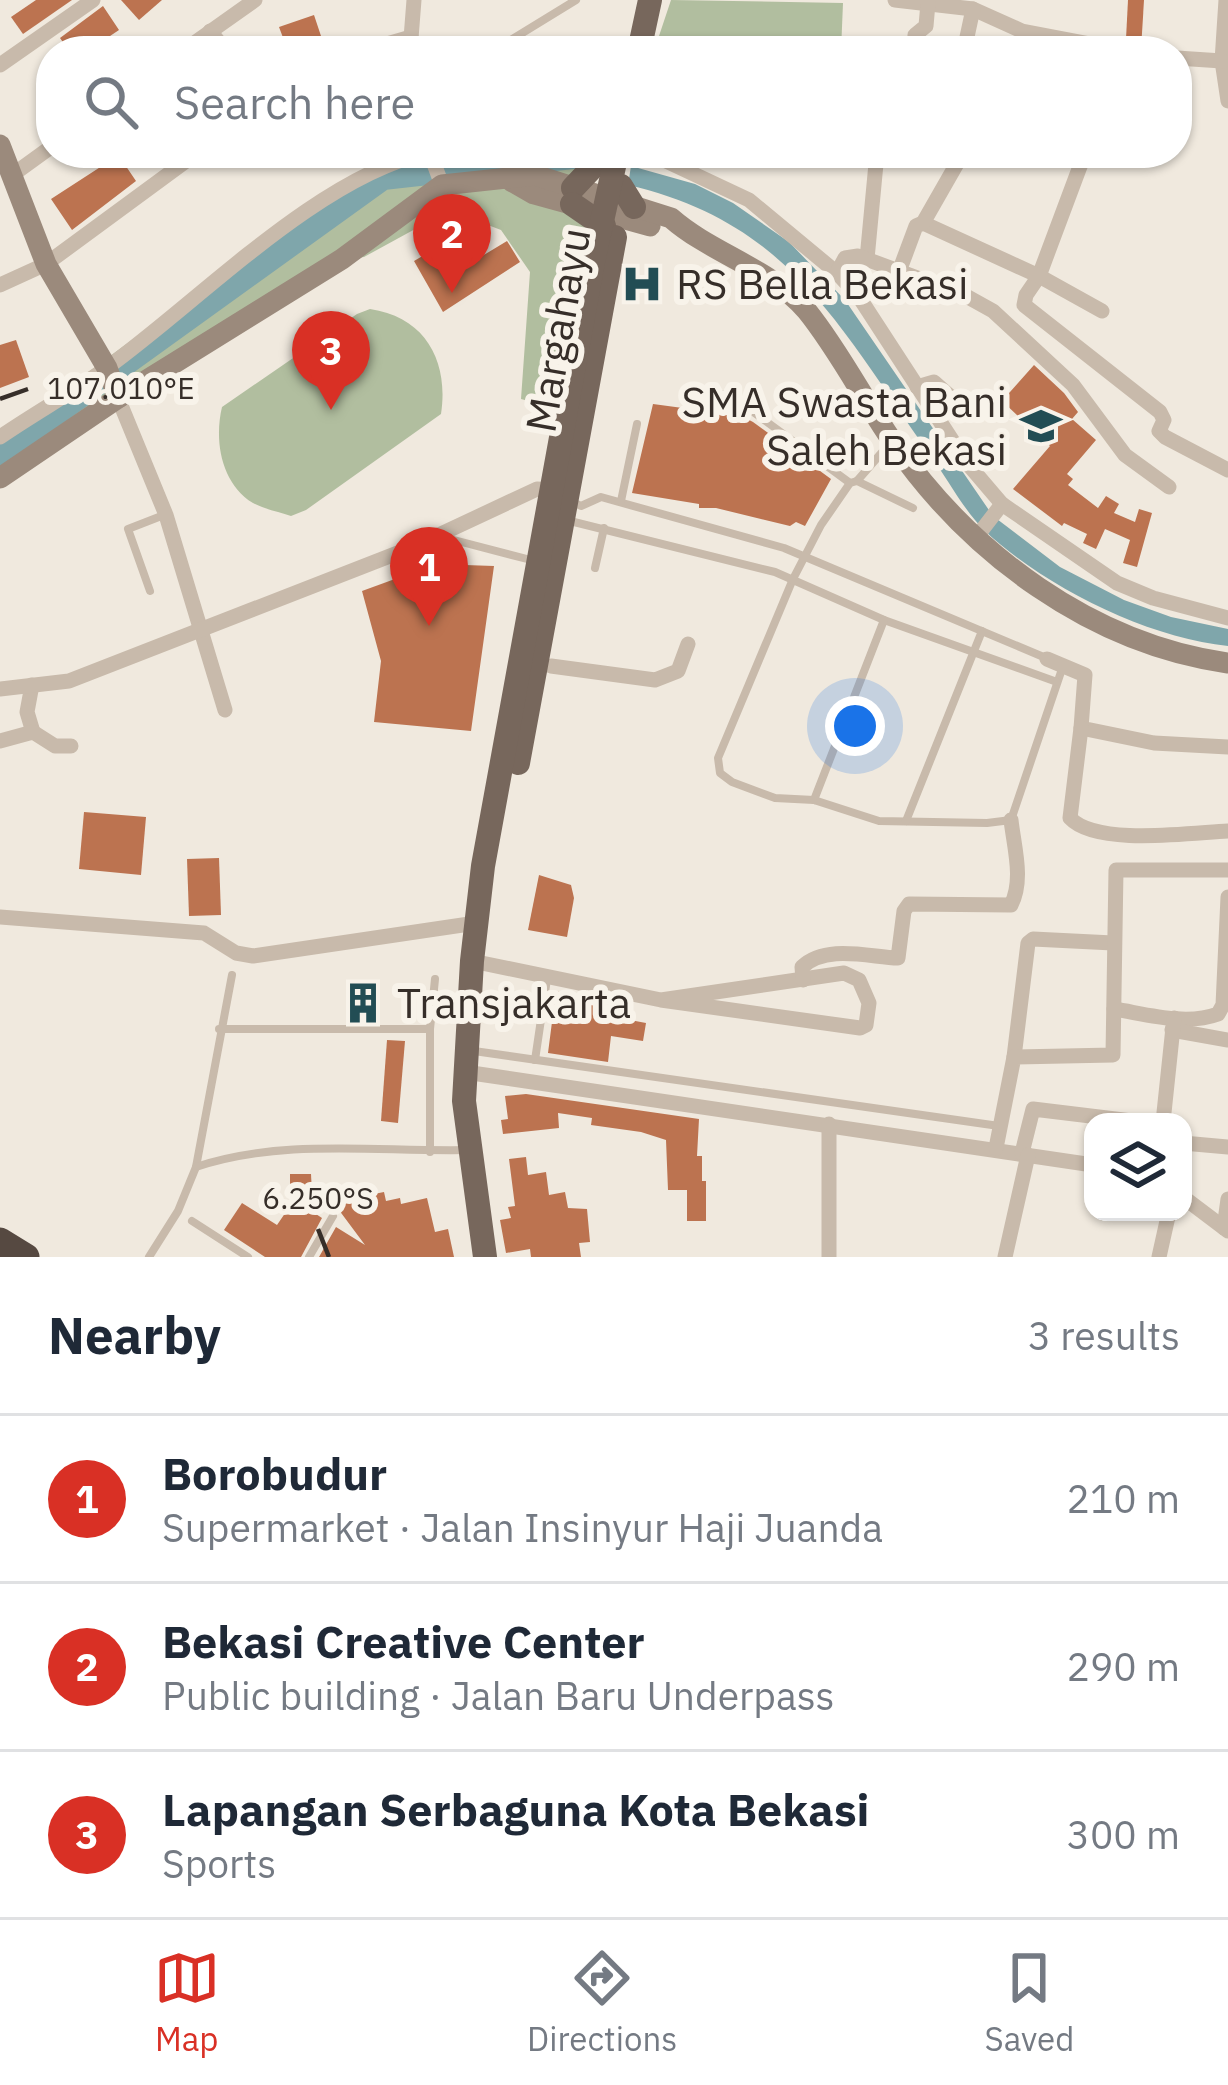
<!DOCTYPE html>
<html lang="en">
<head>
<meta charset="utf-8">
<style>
	body { margin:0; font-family:"IBM Plex Sans",sans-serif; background:#f2f2f3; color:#1f2937 }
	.controls { position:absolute; right:36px; bottom:36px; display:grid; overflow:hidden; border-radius:24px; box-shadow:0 3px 9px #0004 }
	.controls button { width:108px; height:108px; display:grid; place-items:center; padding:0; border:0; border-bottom:3px solid #e0e1e3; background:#fff; color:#1f2937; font:60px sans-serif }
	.you { position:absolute; left:855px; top:726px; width:42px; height:42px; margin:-30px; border:9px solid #fff; border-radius:50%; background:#1a73e8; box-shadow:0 0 0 18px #1a73e833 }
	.badge { display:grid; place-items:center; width:78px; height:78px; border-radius:50%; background:#d93025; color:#fff; font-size:39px; font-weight:700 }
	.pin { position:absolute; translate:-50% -99px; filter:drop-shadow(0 3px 6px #0008) }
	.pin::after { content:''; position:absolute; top:63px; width:42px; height:36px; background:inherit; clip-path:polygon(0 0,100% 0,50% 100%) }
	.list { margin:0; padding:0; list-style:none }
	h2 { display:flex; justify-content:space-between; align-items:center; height:156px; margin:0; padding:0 48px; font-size:51px }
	h2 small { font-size:39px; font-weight:400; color:#747a83 }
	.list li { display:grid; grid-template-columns:78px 1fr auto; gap:36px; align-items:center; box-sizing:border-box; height:168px; padding:0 48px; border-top:3px solid #e0e1e3 }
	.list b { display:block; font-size:45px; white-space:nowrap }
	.list p { margin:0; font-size:39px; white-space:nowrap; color:#747a83 }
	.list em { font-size:39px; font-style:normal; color:#747a83 }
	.icon { flex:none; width:66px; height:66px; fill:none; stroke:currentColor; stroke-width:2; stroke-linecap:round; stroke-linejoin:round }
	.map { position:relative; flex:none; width:1228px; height:1257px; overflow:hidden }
	.search { position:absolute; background:#fff; box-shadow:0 3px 9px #0004; left:36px; right:36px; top:36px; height:132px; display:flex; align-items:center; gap:30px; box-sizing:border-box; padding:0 42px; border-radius:48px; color:#747a83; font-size:45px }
	.sheet { height:660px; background:#fff }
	nav { display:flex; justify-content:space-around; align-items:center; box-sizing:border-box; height:168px; border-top:3px solid #e0e1e3; background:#fff; font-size:33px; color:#747a83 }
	nav a { display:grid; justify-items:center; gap:6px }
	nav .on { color:#d93025 }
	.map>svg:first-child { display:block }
</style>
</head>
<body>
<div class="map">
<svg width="1228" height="1257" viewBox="0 0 1228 1257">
	<rect width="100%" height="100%" fill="#f0e9de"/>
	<!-- green -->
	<g fill="#b1be9f">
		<polygon points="671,0 843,3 841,51 654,51"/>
		<polygon points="405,153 606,153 573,187 604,226 566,411 521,399 530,272 501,230 459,214 428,222 364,257 342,260 0,478 0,437 276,234"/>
		<path d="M370,309C426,317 449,362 441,414L306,510L291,516C279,512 264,509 253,503C221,483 214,441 222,407L357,314Z"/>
	</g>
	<!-- water -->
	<path fill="#7fa6ab" d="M631,166L695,184L733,203L789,242L845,300L993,516L1060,567L1124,600L1171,617L1228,629V646C1147,638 1043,586 984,530C964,510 948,480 931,456C840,329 792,223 628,185Z"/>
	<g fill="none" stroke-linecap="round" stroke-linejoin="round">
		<!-- river -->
		<polyline stroke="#7fa6ab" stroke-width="24" points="0,454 383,178 573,157"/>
	</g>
	<!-- building -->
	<g fill="#bc7350">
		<polygon points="36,0 72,0 23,34 11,17"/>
		<polygon points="121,0 162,0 139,20"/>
		<polygon points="1128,0 1144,0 1141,50 1126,39"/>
		<polygon points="103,6 119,30 98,44 103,51 69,51 60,38"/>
		<polygon points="314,15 323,42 288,51 279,27"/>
		<polygon points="423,39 446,39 446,51 422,51"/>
		<polygon points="527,40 561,44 561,51 525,51"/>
		<polygon points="97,153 117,153 136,181 72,230 51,199 105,164"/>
		<polygon points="507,241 520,262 443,312 414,261 438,247 454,273"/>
		<polygon points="16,340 29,377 0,388 0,345"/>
		<polygon points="1034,365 1064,393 1078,412 1072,419 1096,440 1067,474 1073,479 1068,485 1098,508 1106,496 1119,504 1114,513 1135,522 1139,509 1152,513 1137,567 1123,563 1130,540 1105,529 1096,549 1083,543 1087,534 1064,523 1062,526 1013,489 1050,446 1002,401"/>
		<polygon points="653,404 705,411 722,406 753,422 831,479 805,526 796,522 790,526 716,508 699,508 699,504 632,493"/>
		<polygon points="436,564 494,566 471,731 374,722 381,661 362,591"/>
		<polygon points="84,812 146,817 141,875 79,869"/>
		<polygon points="219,858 221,915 189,916 187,859"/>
		<polygon points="539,875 571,885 574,898 567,937 528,930"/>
		<polygon points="556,991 616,1003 614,1017 646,1023 643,1041 611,1036 608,1062 548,1053"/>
		<polygon points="387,1040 405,1041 398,1123 381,1121"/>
		<polygon points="526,1094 699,1119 697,1156 702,1156 702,1181 706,1181 706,1221 687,1221 687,1190 668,1190 666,1140 641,1132 591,1125 592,1118 558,1113 559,1128 503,1134 501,1120 508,1119 505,1096"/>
		<polygon points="526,1157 528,1175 546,1172 549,1195 565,1192 568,1208 587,1209 590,1242 579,1243 581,1257 531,1257 530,1249 506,1253 500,1220 511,1218 508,1207 515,1206 509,1159"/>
		<polygon points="290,1174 311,1174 312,1194 290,1194"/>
		<polygon points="338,1192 344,1200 384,1192 386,1201 400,1198 401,1204 427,1198 435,1232 448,1229 454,1257 319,1257 336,1227 365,1245 330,1198"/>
		<polygon points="290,1197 322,1218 301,1257 265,1257 224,1230 242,1203 277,1225 290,1206"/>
	</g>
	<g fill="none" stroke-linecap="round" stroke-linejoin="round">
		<!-- lane -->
		<g stroke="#c8baab" stroke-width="8">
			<polyline points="493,51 576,0"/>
			<polyline points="719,393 741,403 850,483"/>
			<polyline points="891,442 857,481 850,483 821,525 793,579 718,758 720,773 732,782 775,798 814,800 879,821 987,823 1011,820 1063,666"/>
			<polyline points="857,481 913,508"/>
			<polyline points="571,501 581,506 601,497 784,548 1046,658"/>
			<polyline points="621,501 637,424"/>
			<polyline points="570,521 775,572 884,620 1057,682"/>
			<polyline points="414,548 425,551 454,540 531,560"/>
			<polyline points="595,568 604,528"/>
			<polyline points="150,591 128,529 164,515"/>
			<polyline points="814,800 884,620"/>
			<polyline points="906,821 982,631"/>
			<polyline points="219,1029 430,1029"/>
			<polyline points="474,1051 999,1126"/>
			<polyline points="535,1060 547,979"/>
			<polyline points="430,1152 430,1029 435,979"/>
			<polyline points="196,1167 232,975"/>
			<polyline points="192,1221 248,1257"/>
			<path d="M149,1257L178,1211L196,1167C283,1138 377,1152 468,1150"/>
			<polyline points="309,1257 333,1216"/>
		</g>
		<!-- street -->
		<g stroke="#c8baab" stroke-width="15">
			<polyline points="895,0 973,9 1022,31 1127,51"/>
			<polyline points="1226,0 1222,61 1228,101"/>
			<polyline points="210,31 226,51"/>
			<polyline points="183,51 255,0"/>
			<polyline points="363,51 411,37"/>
			<polyline points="410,51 414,0"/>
			<polyline points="914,51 915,35 926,26 928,3"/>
			<polyline points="964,51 973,9"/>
			<polyline points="1177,58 1222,61"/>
			<polyline points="0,65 93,0"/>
			<polyline points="430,153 442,185"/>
			<polyline points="649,153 749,200 837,273 859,297 967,463 1002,504 1117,583 1153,598 1228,618"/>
			<polyline points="1085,153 1039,276 1026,295 1024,305 1160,412 1164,420 1159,431 1165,437 1228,470"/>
			<polyline points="11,176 51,147"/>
			<polyline points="923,223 1039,276 1102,311"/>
			<polyline points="867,259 877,153"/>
			<polyline points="900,269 916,226 923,223 963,153"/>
			<polyline points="837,273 845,258 858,256 966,296 993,311 1073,385 1125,455 1169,487"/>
			<polyline points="0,285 46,264 197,153"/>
			<polyline points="917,387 934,382 960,405"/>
			<polyline points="118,398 166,515 225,710"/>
			<path d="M0,437C35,413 73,392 108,367C198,302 318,177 426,153"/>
			<polyline points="975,539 1002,504"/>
			<polyline points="1047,659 1085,675 1081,728 1154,743 1228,747"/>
			<polyline points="551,666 655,680 678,671 688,644"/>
			<polyline points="32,685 27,712 33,732"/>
			<polyline points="0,689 69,681 413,547 537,489 557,490"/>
			<path d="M1081,728L1070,818C1096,846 1189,833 1228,831"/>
			<polyline points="0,741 33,732 55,746 71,746"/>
			<polyline points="0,917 204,933 236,953 253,956 476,923"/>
			<polyline points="472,961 661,1000 844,973 859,980 869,1003 866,1025 860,1028 661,1000"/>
			<path d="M803,980L802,967C826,944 869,957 898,958L904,911L909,904L1011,905C1024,880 1014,847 1011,820"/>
			<path d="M1114,1009C1146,1014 1186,1026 1218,1014L1223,1005L1228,897"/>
			<polyline points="1172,1030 1228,1040"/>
			<polyline points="1014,1057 1028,943 1033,939 1113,943"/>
			<polyline points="465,1072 1093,1165"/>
			<polyline points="1163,1122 1174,1018"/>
			<polyline points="1183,1143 1228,1147"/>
			<polyline points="996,1148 1014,1057 1113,1055 1116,870 1228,870"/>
			<polyline points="1022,1153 1033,1109 1140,1122"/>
			<polyline points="1183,1197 1228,1231"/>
			<polyline points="1224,1228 1228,1199"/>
			<polyline points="829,1257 829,1124"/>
			<polyline points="1005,1257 1028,1155"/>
			<polyline points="1159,1257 1169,1212"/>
		</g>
		<!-- secondary -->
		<g stroke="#9b8a7c" stroke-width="21">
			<polyline points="0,145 46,264 107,368 118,398"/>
			<polyline points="511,181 534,194 650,226"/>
			<path d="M0,478L118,398L342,259L442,185L535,175L671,218C712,254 770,268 807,311C840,352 863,399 893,442C970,554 1092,644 1228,663"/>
		</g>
		<!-- primary -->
		<g stroke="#77675c" stroke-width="24">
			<polyline points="639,51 650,0"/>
			<polyline points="621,186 634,207"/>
			<polyline points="573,188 606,153"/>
			<polyline points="572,204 604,226"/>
			<polyline points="518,763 615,237"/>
			<polyline points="485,1257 464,1101 472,961 483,866 593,262 617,153"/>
		</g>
		<!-- highway -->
		<polyline stroke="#564941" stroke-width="27" points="0,1241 26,1257"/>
	</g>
	<!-- ticks -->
	<path fill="none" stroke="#362e29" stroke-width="4.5" d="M0,399L28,389M318,1229L329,1257"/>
	<!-- icons -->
	<defs>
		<g id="hospital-bare" transform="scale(3.24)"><path d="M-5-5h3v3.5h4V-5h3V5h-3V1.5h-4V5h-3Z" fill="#224d54" stroke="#f8f3ea" stroke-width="2.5" paint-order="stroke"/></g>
		<g id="school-bare" transform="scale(3.24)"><path d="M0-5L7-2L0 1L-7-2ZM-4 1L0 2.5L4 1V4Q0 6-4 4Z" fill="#224d54" stroke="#f8f3ea" stroke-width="2.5" paint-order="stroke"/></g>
		<g id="building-bare" transform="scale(3.24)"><path d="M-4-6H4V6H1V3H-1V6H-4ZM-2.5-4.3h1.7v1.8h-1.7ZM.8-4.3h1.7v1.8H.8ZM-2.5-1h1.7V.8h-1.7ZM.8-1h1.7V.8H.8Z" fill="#224d54" stroke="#f8f3ea" stroke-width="2.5" paint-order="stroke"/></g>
	</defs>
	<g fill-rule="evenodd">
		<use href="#hospital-bare" x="642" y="284"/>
		<use href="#school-bare" x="1041" y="426"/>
		<use href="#building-bare" x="363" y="1003"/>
	</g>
	<g text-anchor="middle" stroke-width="12" stroke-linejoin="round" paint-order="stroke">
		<!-- poi labels -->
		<g font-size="42" fill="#362e29" stroke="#f8f3ea" text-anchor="start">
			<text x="676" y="299">RS Bella Bekasi</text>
			<text x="1007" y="417" text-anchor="end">SMA Swasta Bani<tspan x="1007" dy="48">Saleh Bekasi</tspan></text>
			<text x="397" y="1018">Transjakarta</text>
		</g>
		<!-- street labels -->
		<g font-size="42" fill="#362e29" stroke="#f8f3ea">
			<text transform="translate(558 330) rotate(-80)" y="15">Margahayu</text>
		</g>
	</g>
	<g font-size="30" text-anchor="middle" fill="#362e29" stroke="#f8f3ea" stroke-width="12" stroke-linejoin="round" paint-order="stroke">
		<text x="121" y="399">107.010°E</text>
		<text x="318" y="1209">6.250°S</text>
	</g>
</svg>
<div class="controls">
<button><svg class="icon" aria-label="layers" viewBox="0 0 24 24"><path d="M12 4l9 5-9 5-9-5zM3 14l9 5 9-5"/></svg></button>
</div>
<div class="you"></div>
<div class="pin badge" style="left:429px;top:626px">1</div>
<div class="pin badge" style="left:452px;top:293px">2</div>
<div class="pin badge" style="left:331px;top:410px">3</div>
<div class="search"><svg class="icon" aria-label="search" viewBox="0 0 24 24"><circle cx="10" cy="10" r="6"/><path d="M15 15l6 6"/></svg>Search here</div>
</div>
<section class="sheet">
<h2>Nearby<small>3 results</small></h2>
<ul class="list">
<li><span class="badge">1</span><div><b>Borobudur</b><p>Supermarket · Jalan Insinyur Haji Juanda</p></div><em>210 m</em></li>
<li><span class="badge">2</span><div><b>Bekasi Creative Center</b><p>Public building · Jalan Baru Underpass</p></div><em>290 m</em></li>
<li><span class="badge">3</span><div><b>Lapangan Serbaguna Kota Bekasi</b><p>Sports</p></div><em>300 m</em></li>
</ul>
</section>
<nav>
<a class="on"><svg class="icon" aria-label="map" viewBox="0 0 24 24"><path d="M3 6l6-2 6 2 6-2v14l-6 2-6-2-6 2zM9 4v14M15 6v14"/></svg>Map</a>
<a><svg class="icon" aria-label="directions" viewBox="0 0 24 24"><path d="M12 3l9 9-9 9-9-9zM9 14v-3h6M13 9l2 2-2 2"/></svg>Directions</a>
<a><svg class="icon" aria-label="saved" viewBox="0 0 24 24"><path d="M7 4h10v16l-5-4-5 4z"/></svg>Saved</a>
</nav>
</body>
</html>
